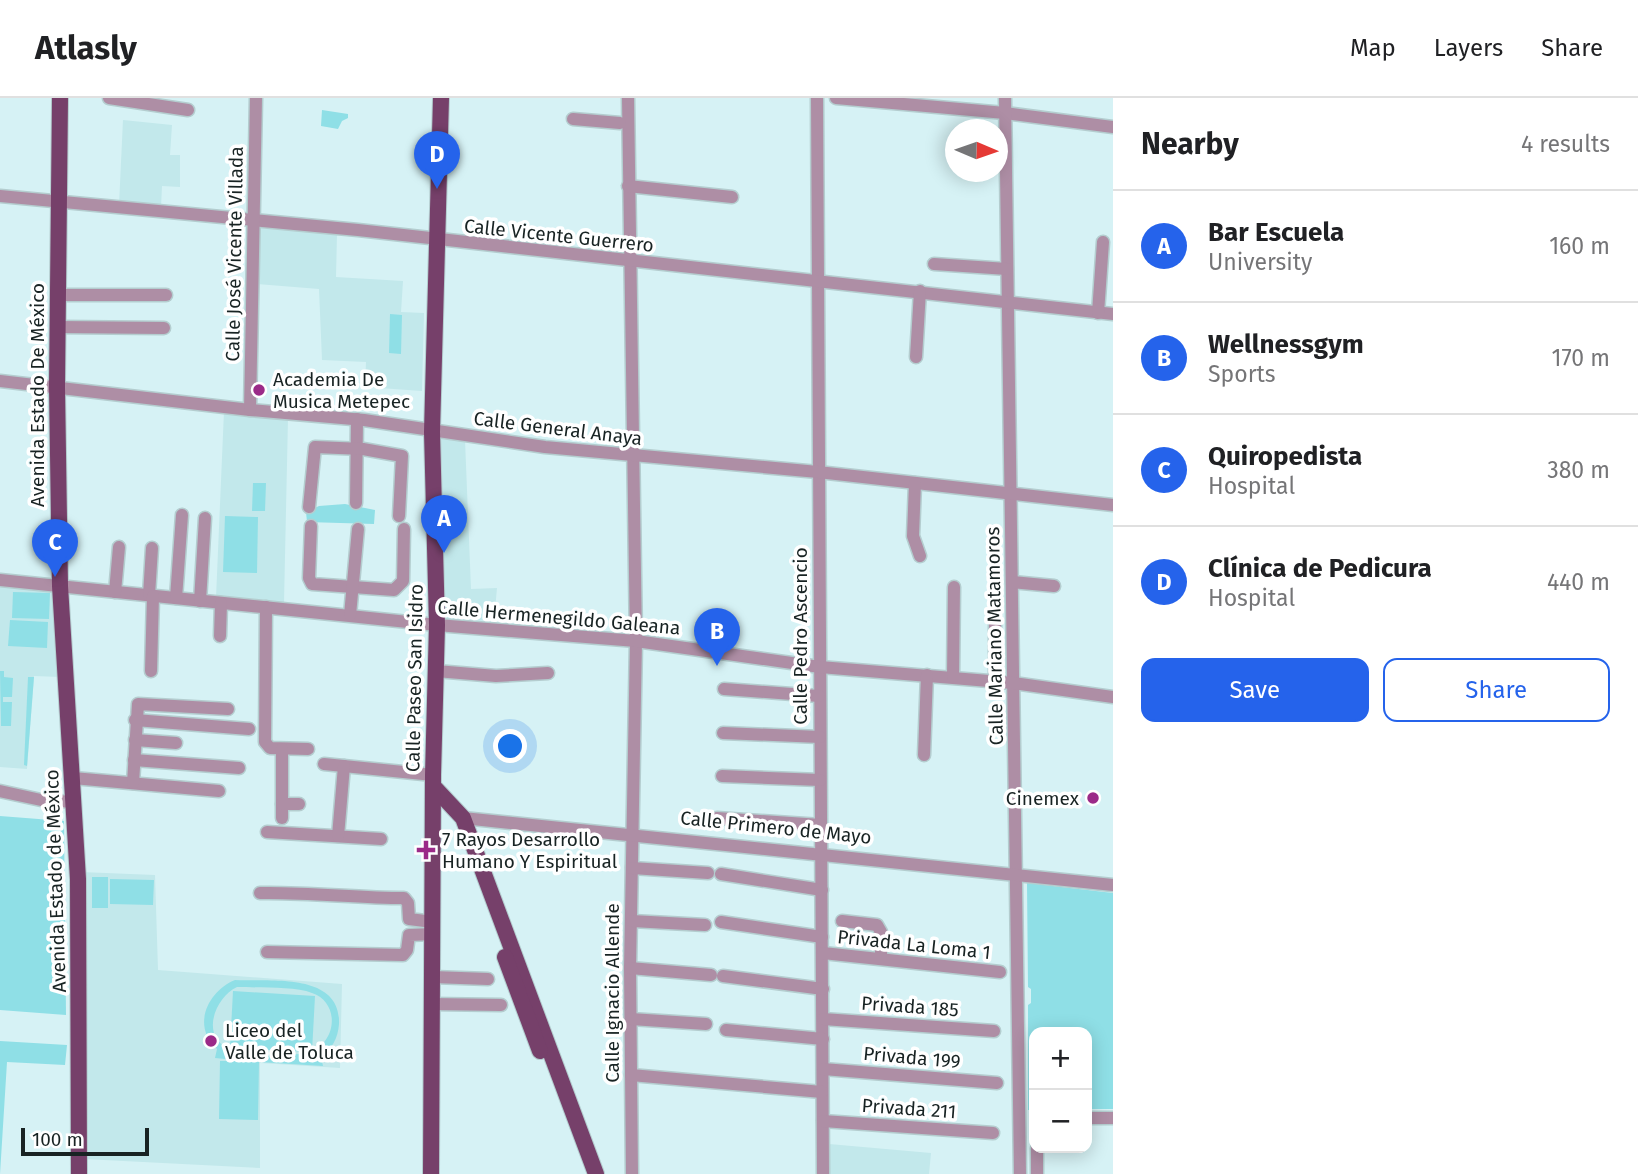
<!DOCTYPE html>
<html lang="en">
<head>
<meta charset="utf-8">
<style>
	body { margin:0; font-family:"Fira Sans",sans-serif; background:#f2f2f2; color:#202124 }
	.controls { position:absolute; right:21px; bottom:21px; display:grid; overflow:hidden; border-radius:14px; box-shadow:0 4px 18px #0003 }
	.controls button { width:63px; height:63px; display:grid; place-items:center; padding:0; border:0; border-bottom:2px solid #e0e0e0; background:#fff; color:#202124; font:35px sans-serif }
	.compass { position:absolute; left:945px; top:21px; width:63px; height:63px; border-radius:50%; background:#fff; box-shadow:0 4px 18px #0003; rotate:92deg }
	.scale { position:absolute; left:21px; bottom:18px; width:128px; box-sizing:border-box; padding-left:7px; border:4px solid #182323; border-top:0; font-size:19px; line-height:24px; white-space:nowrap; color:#182323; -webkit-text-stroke:5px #fff; paint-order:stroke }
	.you { position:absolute; left:511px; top:649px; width:24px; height:24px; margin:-18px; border:5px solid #fff; border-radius:50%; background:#1a73e8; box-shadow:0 0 0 10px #1a73e833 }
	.badge { display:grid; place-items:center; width:46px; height:46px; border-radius:50%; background:#2563eb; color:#fff; font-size:23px; font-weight:700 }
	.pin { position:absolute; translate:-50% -58px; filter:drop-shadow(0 2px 4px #0008) }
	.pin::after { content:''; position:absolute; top:37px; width:24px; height:21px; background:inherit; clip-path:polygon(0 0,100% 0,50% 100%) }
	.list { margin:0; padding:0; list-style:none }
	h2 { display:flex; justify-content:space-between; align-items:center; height:91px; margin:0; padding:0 28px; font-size:30px }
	h2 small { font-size:23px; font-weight:400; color:#757577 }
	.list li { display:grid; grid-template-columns:46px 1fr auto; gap:21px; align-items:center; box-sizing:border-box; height:112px; padding:0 28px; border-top:2px solid #e0e0e0 }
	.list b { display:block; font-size:26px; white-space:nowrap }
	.list p { margin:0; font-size:23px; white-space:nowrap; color:#757577 }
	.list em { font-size:23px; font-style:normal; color:#757577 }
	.actions { display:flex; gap:14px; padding:21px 28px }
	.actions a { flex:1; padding:16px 0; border:2px solid #2563eb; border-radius:14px; text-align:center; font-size:24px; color:#2563eb }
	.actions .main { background:#2563eb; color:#fff }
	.map { position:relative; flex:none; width:1113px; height:1076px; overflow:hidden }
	header { display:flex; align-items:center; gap:42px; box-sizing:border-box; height:98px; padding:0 35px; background:#fff; border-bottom:2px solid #e0e0e0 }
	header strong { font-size:33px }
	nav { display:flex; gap:38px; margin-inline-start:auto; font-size:24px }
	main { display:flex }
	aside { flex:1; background:#fff }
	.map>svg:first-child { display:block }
</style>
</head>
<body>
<header>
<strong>Atlasly</strong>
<nav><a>Map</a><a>Layers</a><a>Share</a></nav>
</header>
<main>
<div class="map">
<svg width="1113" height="1076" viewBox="0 0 1113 1076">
	<rect width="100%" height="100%" fill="#d6f2f5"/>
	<!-- built -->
	<g fill="#c2e8eb">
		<polygon points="123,22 172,27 170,57 180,57 180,89 162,88 161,109 119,107"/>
		<polygon points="259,130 337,136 336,179 403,183 401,214 424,215 422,293 365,289 366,264 322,262 319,191 257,186"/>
		<polygon points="224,313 288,320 284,505 216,500"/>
		<polygon points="437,339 465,342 471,491 497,490 494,523 442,521"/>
		<polygon points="0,488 54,493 60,579 34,578 27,671 0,669"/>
		<polygon points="81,774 155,777 158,872 342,886 340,970 260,965 260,1070 84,1061"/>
		<polygon points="829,1046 931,1055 929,1076 829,1076"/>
	</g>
	<!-- green -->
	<g fill="#8fdfe6" fill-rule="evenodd">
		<polygon points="322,12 348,16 348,20 342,23 338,31 321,28"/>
		<polygon points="390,216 402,217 401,256 389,255"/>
		<polygon points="253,385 266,385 265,413 252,413"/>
		<polygon points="345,406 375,412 374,426 307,424 306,414 319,408"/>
		<polygon points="225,418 258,419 257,475 223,474"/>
		<polygon points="13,494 50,495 49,521 12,520"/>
		<polygon points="10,522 48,524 47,550 8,548"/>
		<polygon points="0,573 4,573 4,579 13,580 12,599 3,599 3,604 12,604 11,628 1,628"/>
		<polygon points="28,579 34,579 27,668 24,667"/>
		<polygon points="0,718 64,723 66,917 0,912"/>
		<rect x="92" y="779" width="16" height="31"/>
		<polygon points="110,781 154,782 153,807 110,806"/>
		<polygon points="1027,785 1113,795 1113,1011 1087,1011 1087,934 1034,934 1034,1012 1028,1012 1028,907 1031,905 1031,891 1028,889"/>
		<path d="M235,882C270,884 341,874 339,926C338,940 332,951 321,959L323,968L259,964L258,1022L219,1021L220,963H245L215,960L217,951C191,928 208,893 235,882ZM237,889C258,890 293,888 312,895C345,906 336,960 291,956C273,955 249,958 232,952C199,941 214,900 237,889Z"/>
		<polygon points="233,893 315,898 312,954 230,950"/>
		<polygon points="0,943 67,947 65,967 7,964 0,1076"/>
	</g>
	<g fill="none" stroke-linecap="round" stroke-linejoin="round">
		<!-- minor casing -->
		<g stroke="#b4cdcf" stroke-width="15">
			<g id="minor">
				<polyline points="109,0 188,12"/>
				<polyline points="628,0 636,543 630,870 632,1076"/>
				<polyline points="817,0 823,1076"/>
				<polyline points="836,0 1005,15 1113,29"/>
				<polyline points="1005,0 1020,1076"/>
				<polyline points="573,21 620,25"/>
				<polyline points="628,88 732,99"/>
				<polyline points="0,98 358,132 1113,216"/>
				<polyline points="934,166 1007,171"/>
				<polyline points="58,197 166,197"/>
				<polyline points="1098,215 1103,144"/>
				<polyline points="58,229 164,230"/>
				<polyline points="916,259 920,193"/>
				<polyline points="0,283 250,312 364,322 545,349 818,374 1113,407"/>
				<polyline points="250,312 256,0"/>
				<polyline points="915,385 913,438 920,458"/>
				<polyline points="356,405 357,321"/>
				<polyline points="309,409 315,349 363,351 402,358 399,418"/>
				<polyline points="311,428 309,480 312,486 394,492 403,483 404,431"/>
				<polyline points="0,482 437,527 636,543 820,569 1013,585 1113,599"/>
				<polyline points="1012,484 1054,488"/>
				<polyline points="995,492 995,583"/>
				<polyline points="115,494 119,449"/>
				<polyline points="149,497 152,450"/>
				<polyline points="176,500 182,417"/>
				<polyline points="200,503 205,420"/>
				<polyline points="266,509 265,644 270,650 308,651"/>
				<polyline points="350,517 358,431"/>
				<polyline points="220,538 221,505"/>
				<polyline points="151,573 153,498"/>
				<polyline points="436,573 496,578 548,575"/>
				<polyline points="953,579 954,489"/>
				<polyline points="724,591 819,598"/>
				<polyline points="135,622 249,631"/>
				<polyline points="723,635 820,639"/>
				<polyline points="135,642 176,645"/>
				<polyline points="282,651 282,720"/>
				<polyline points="924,657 927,577"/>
				<polyline points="134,662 239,670"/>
				<polyline points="324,666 433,677"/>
				<polyline points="722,678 820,682"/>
				<polyline points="73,680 219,693"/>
				<polyline points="133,685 138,606 228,611"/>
				<polyline points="0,693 41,702 74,704"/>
				<polyline points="282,706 299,706"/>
				<polyline points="463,720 1113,787"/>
				<polyline points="717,720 821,727"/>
				<polyline points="267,734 381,741"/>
				<polyline points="338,738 344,668"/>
				<polyline points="632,770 708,775"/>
				<polyline points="721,776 822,792"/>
				<path d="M260,795C309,794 356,800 404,800L408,805L409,821L433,824"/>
				<polyline points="632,823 705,827"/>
				<polyline points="842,823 877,827 881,834 881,860"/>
				<polyline points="721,824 822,839"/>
				<polyline points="267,854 403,857 407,852 409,837 433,836"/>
				<polyline points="823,855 1000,874"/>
				<polyline points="630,870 711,877"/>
				<polyline points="723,878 823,891"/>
				<polyline points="433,879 488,881"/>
				<polyline points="432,906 501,907"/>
				<polyline points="631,921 706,926"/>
				<polyline points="823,921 994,933"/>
				<polyline points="726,932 823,941"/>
				<polyline points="823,971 997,985"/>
				<polyline points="631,977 822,994"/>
				<polyline points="1087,1020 1113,1020"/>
				<polyline points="823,1023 993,1035"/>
				<polyline points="1037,1050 1037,1076"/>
			</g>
		</g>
		<!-- major casing -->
		<g stroke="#b4cdcf" stroke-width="18">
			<g id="major">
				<polyline points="60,0 57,289 60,488 78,781 79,1076"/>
				<polyline points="433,688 463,720 596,1076"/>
				<polyline points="505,859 540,953"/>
				<polyline points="431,1076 433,677 437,527 432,334 441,0"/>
			</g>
		</g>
		<!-- minor -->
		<use href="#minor" stroke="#ae8ea5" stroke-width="12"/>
		<!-- major -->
		<use href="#major" stroke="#76406a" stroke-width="16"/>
	</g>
	<!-- markers -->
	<g fill="#9b2a88" stroke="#fff" stroke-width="2.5">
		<circle cx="259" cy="292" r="7"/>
		<circle cx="1093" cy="700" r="7"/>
		<path d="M422.5 741.5h7v7h7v7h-7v7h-7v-7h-7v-7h7z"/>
		<circle cx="211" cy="943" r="7"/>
	</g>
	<g text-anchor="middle" stroke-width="7" stroke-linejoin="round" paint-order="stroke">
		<!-- street labels -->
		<g font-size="19" fill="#182323" stroke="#fff">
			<text transform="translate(559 137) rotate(6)" y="7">Calle Vicente Guerrero</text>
			<text transform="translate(234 156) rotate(-89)" y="7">Calle José Vicente Villada</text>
			<text transform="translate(37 297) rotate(-90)" y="7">Avenida Estado De México</text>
			<text transform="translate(558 330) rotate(7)" y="7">Calle General Anaya</text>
			<text transform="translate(559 519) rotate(5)" y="7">Calle Hermenegildo Galeana</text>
			<text transform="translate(800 538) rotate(-90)" y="7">Calle Pedro Ascencio</text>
			<text transform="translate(994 538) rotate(-91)" y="7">Calle Mariano Matamoros</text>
			<text transform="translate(414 580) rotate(-89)" y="7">Calle Paseo San Isidro</text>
			<text transform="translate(776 729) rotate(6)" y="7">Calle Primero de Mayo</text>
			<text transform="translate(55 783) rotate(-92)" y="7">Avenida Estado de México</text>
			<text transform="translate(914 846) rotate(6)" y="7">Privada La Loma 1</text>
			<text transform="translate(612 895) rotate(-90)" y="7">Calle Ignacio Allende</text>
			<text transform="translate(910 908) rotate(4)" y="7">Privada 185</text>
			<text transform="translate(912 959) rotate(5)" y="7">Privada 199</text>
			<text transform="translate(909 1010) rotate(4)" y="7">Privada 211</text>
		</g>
		<!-- poi labels -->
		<g font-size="19" fill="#182323" stroke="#fff" text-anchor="start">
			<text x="273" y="288">Academia De<tspan x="273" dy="22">Musica Metepec</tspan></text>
			<text x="1079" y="707" text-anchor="end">Cinemex</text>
			<text x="442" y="748">7 Rayos Desarrollo<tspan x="442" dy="22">Humano Y Espiritual</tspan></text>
			<text x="225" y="939">Liceo del<tspan x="225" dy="22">Valle de Toluca</tspan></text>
		</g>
	</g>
</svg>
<div class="controls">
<button>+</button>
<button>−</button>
</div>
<svg class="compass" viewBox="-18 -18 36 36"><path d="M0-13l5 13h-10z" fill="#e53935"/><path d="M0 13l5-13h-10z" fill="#757577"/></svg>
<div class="scale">100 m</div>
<div class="you"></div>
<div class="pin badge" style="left:444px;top:455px">A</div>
<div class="pin badge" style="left:717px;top:568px">B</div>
<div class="pin badge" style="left:55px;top:479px">C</div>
<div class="pin badge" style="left:437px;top:91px">D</div>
</div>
<aside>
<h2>Nearby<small>4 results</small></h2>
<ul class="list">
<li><span class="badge">A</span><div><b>Bar Escuela</b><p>University</p></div><em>160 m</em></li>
<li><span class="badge">B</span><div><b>Wellnessgym</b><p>Sports</p></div><em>170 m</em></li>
<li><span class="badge">C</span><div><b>Quiropedista</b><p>Hospital</p></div><em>380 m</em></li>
<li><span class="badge">D</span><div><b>Clínica de Pedicura</b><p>Hospital</p></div><em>440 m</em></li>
</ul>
<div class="actions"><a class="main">Save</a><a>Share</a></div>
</aside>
</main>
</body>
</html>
